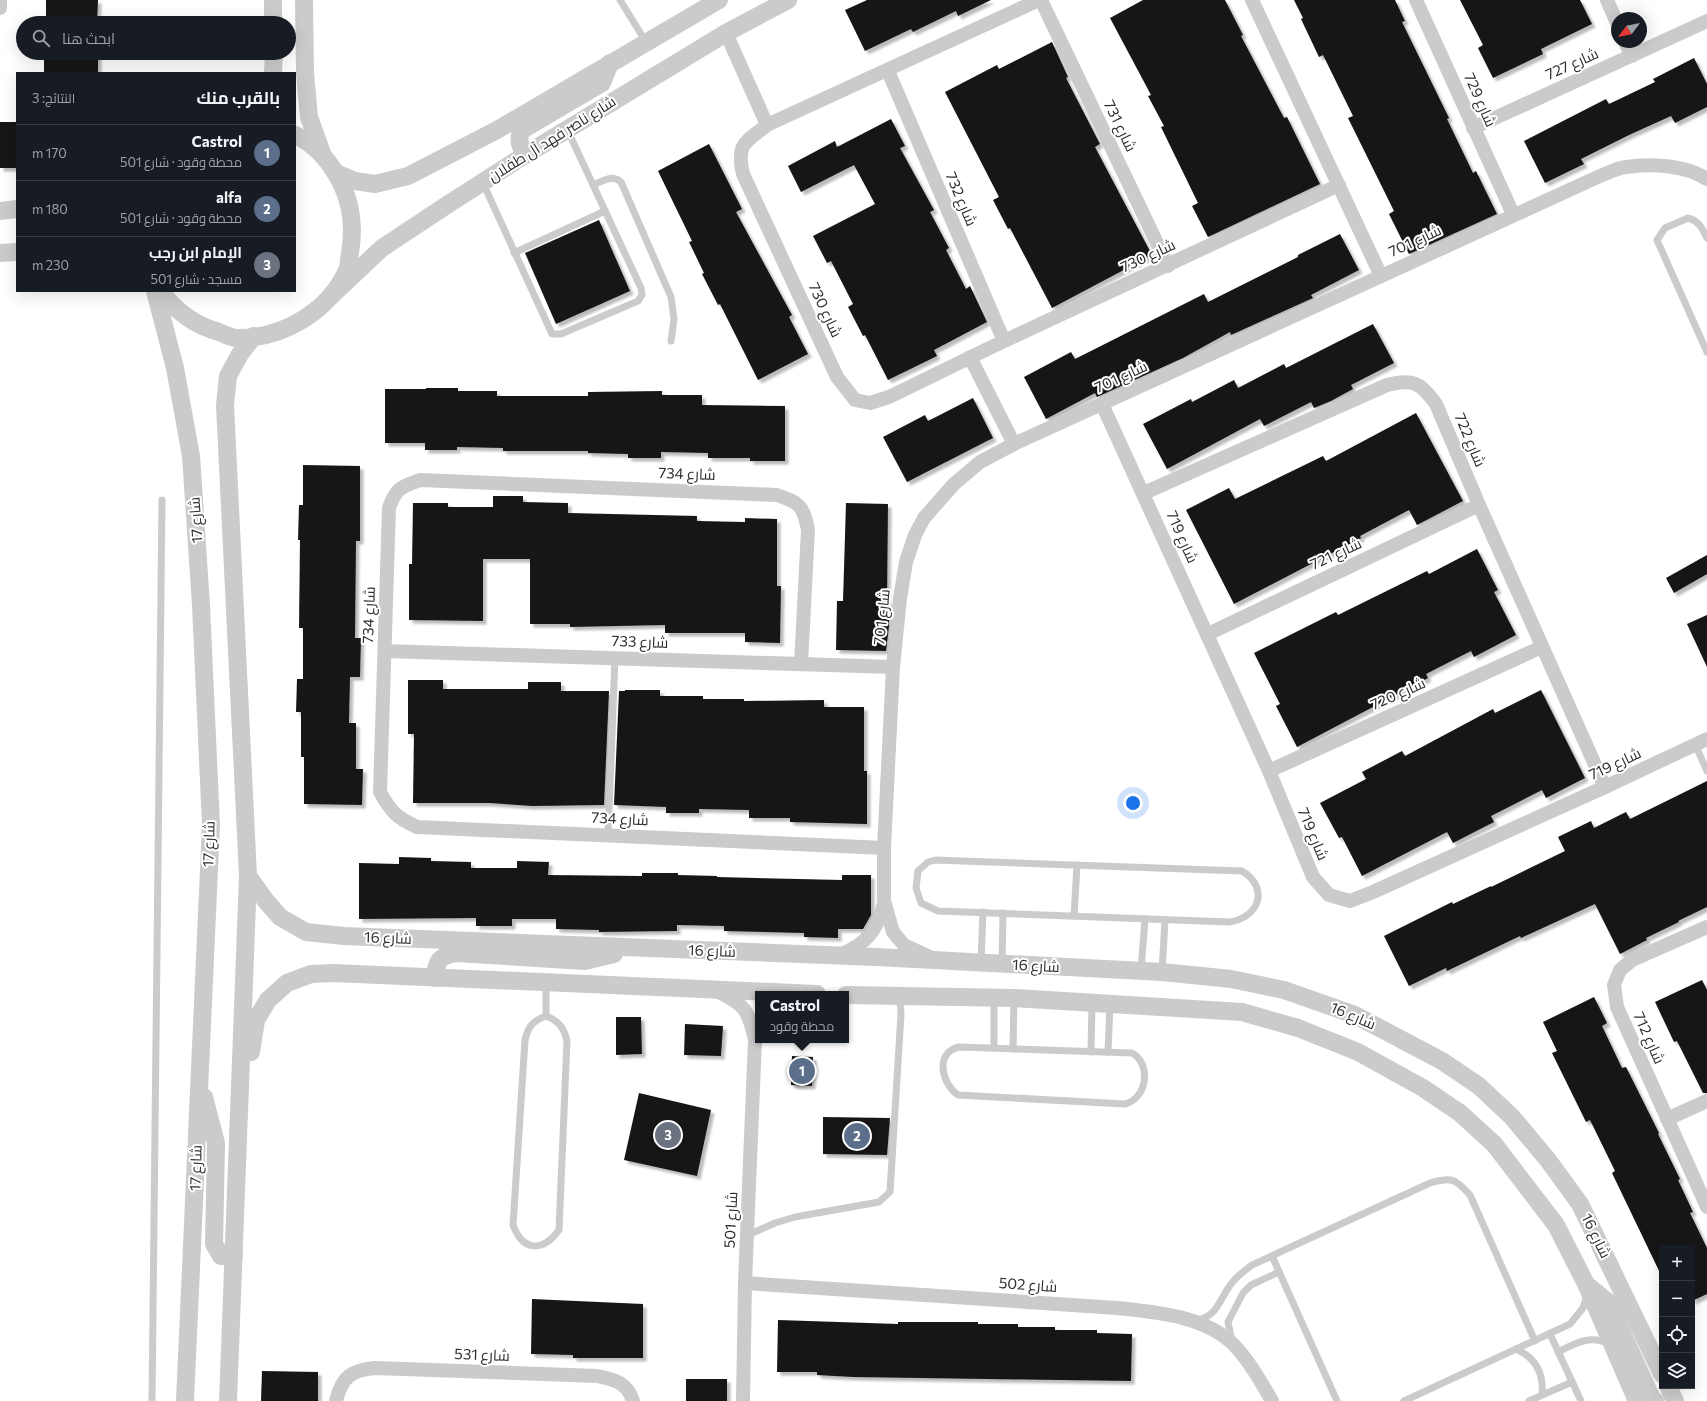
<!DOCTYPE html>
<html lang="ar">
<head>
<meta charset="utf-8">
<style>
	body { margin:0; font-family:Commissioner,Cairo,sans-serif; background:#20242c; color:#f1f3f6; direction:rtl }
	.controls { position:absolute; right:12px; bottom:12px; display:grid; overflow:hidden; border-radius:0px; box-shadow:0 4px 16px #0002 }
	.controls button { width:36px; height:36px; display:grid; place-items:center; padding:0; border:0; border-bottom:1px solid #363941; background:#171b24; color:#f1f3f6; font:20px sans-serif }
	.compass { position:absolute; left:1611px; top:12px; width:36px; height:36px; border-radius:50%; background:#171b24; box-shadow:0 4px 16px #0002; rotate:238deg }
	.you { position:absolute; left:1133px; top:803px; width:14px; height:14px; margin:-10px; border:3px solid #fff; border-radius:50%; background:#1a73e8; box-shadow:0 0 0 6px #1a73e833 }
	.badge { display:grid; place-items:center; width:26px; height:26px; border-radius:50%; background:#f22228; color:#fff; font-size:13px; font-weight:700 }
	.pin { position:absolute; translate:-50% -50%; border:2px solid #fff; box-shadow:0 1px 4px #0006 }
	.popup { position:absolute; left:755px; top:991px; width:94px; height:52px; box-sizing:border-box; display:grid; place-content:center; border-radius:0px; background:#171b24; filter:drop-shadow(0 1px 3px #0005); font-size:13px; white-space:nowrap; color:#9ea1a6 }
	.popup b { font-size:15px; color:#f1f3f6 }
	.popup::after { content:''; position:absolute; left:50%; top:100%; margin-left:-8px; border:8px solid transparent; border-top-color:#171b24 }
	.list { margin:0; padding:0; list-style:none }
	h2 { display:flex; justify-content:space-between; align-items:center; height:52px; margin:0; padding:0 16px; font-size:17px }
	h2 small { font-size:13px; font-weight:400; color:#9ea1a6 }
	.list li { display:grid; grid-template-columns:26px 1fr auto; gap:12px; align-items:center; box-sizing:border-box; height:56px; padding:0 16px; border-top:1px solid #363941 }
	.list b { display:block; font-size:15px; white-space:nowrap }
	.list p { margin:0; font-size:13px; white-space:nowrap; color:#9ea1a6 }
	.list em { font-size:13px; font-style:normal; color:#9ea1a6 }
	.icon { flex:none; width:22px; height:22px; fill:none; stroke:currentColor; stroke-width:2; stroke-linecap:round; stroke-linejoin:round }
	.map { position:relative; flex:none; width:1707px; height:1401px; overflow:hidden; direction:ltr }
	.search { position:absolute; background:#171b24; box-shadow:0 4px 16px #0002; left:16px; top:16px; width:280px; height:44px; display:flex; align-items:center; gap:10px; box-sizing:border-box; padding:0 14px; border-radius:22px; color:#9ea1a6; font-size:15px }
	.panel { position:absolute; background:#171b24; box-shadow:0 4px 16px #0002; left:16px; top:72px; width:280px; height:220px; border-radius:0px; direction:rtl }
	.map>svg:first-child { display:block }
</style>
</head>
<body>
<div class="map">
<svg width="1707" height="1401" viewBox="0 0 1707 1401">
	<defs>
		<filter id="shadow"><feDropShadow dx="3.5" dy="3.5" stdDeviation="1" flood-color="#0004"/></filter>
	</defs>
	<rect width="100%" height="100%" fill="#fff"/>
	<!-- building -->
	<g fill="#151515" filter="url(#shadow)">
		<polygon points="46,0 98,0 97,23 46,21"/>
		<polygon points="867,0 991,0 958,16 956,11 913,32 911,29 865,51 845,10"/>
		<polygon points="1143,0 1225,0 1243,35 1241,36 1284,118 1287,117 1320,184 1208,237 1192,206 1198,203 1161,127 1164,126 1148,96 1151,95 1110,18"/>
		<polygon points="1294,0 1395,0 1405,21 1402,22 1449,118 1447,119 1473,173 1476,171 1497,214 1409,254 1389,214 1394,211 1348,118 1353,116 1323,55 1319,57 1301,19 1303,18"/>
		<polygon points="1460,0 1580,0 1592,24 1541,49 1543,54 1493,78 1478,48 1483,45"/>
		<polygon points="1052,42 1068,77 1066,78 1100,144 1095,147 1152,255 1052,308 1010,228 1008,229 993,200 999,197 945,92 997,65 999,69"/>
		<rect x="44" y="53" width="54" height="20"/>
		<polygon points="1694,58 1707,84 1707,107 1675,123 1671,116 1629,135 1581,159 1584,164 1545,183 1524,141 1606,99 1609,104 1655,82 1653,79"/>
		<polygon points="891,119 905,146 900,148 934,210 930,212 949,248 946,250 966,289 970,286 987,322 934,350 937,356 888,380 865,335 863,336 848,307 853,304 831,261 827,263 813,236 875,204 854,165 801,192 788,166 835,141 837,147"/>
		<rect x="0" y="122" width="17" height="46"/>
		<polygon points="709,144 742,209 736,212 792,315 789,317 808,354 758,380 720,304 718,305 702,274 704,273 689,242 692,241 658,171"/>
		<polygon points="599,220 630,291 556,324 525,253"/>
		<polygon points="1340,234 1359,270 1311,295 1313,298 1231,335 1230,332 1183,358 1097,397 1095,393 1046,419 1024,377 1071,352 1075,359 1204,294 1208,302 1298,257 1298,255"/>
		<polygon points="1373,324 1394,363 1351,385 1353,389 1331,401 1314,408 1311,402 1264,426 1260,419 1167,469 1143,424 1191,399 1192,402 1234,380 1238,388 1284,364 1286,368"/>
		<polygon points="426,388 458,388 458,391 497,391 497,396 588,396 588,392 662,391 662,395 702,395 702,405 785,406 785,461 750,461 750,458 708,458 708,453 661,452 661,458 628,458 628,454 588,453 588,451 503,451 503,448 457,447 457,450 425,450 425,443 385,443 385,389 426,389"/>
		<polygon points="973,398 993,438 907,482 883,437 925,415 928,421"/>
		<polygon points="1416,413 1463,501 1417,525 1409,510 1360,536 1361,538 1234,604 1186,510 1229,488 1235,499 1323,456 1326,461"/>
		<polygon points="303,465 360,466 360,541 356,541 355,638 361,638 360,677 350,677 349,723 356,723 356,769 363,769 362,805 304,804 304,757 301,757 301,712 296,712 297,679 303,679 303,628 299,628 300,540 298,540 299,505 303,505"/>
		<polygon points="493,496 523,496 523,502 568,503 568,513 697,516 697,521 745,522 745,518 777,519 777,586 781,586 780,643 745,642 745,633 665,633 665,625 570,627 570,624 530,624 530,559 483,559 483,621 409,620 409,564 412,564 413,503 448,503 448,507 493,507"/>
		<polygon points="846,503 888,504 887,601 889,601 889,626 886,651 836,650 837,601 843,601"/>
		<polygon points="1477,549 1498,590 1494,592 1516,635 1474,657 1471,651 1426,674 1428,678 1297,747 1276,706 1280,704 1254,653 1336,612 1338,615 1427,571 1429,574"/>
		<polygon points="1707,555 1707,574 1674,593 1666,578"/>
		<polygon points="1707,615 1707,667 1687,624"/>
		<polygon points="408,680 443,680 443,689 528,689 528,682 561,682 561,691 609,691 604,805 532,806 490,803 413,803 414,734 408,734"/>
		<polygon points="625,690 660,690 660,696 703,696 703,699 744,699 744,701 824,700 824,707 864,707 864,771 867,771 867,824 790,822 790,818 749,818 749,810 699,809 699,813 666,813 666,807 614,805 619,691 625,691"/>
		<polygon points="1541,690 1585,778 1546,798 1542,790 1491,816 1494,822 1453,843 1447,832 1362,876 1342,837 1339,838 1320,803 1366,779 1362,772 1402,751 1405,756 1493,709 1495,713"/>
		<polygon points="1707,781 1707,907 1678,921 1679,922 1646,938 1647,940 1620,954 1595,904 1521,938 1520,936 1447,971 1446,968 1409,986 1384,936 1452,902 1453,904 1491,886 1491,887 1565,851 1558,837 1591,821 1594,828 1626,812 1630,819"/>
		<polygon points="399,857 431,858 431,861 471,862 471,868 517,868 517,861 549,862 548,875 642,876 642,873 678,873 678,875 717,876 717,877 842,880 842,875 871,875 871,915 863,929 838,929 838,938 804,937 804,933 724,931 724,926 677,925 677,931 599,932 599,930 556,929 556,919 512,919 512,926 476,926 476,918 359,919 359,863 399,864"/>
		<polygon points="1702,980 1707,990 1707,1093 1703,1093 1677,1041 1674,1042 1655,1002"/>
		<polygon points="1594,997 1607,1023 1602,1026 1622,1068 1626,1067 1659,1133 1658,1134 1680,1179 1678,1180 1693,1212 1690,1213 1707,1248 1707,1294 1692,1301 1692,1248 1662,1248 1662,1277 1612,1173 1615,1171 1590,1120 1586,1122 1552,1053 1557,1051 1543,1022"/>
		<polygon points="616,1017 641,1017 642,1054 616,1055"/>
		<polygon points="685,1024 723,1026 721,1056 684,1055"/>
		<polygon points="792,1056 813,1057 812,1086 791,1085"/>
		<polygon points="639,1093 711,1110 697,1176 624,1160"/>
		<polygon points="823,1117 890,1118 887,1155 823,1154"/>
		<polygon points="532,1299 643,1304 643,1358 573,1358 573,1355 531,1354"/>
		<polygon points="778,1320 898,1324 898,1322 978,1322 978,1324 1018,1324 1018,1327 1055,1327 1055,1330 1097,1330 1097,1333 1132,1334 1131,1381 853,1377 817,1375 817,1372 777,1372"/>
		<polygon points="262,1371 318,1372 318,1401 261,1401"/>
		<rect x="686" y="1379" width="41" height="22"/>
	</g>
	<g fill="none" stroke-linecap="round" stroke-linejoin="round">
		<!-- service -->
		<g stroke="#cbcbcb" stroke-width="7">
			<polyline points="620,0 646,42"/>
			<polyline points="483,183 552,334 561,334 638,301 642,295 641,288 567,129"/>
			<path d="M593,185C603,181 612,174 621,182L671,297L674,319L671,341"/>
			<path d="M1707,238C1702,228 1699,221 1688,218L1665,228L1657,240L1707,352"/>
			<polyline points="514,253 605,211"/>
			<polyline points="1695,744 1707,771"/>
			<polyline points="608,836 615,658"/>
			<path d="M935,860L1242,871C1270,888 1259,918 1229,922L938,911L921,903L916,888L918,871L928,862Z"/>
			<polyline points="1074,916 1077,865"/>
			<polyline points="981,962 983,912"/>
			<polyline points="1002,964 1003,913"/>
			<polyline points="1141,970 1145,919"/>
			<polyline points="1162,972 1165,920"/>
			<path d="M546,1016C559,1021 564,1028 567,1041L559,1230C543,1252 523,1252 513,1225L525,1040C528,1027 532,1021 546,1016Z"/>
			<polyline points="546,1016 546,983"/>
			<path d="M959,1047L1132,1053C1152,1064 1147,1099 1125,1104L958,1095C942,1084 934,1053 959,1047Z"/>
			<polyline points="994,1048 994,997"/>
			<polyline points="1013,1049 1014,998"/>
			<polyline points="1091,1052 1092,1002"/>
			<polyline points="1108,1052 1110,1004"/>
			<polyline points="748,1235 775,1223 795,1217 879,1202 890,1192 901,1014 900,996"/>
			<polyline points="1272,1256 1337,1401"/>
			<path d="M1196,1320C1217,1318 1220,1298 1231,1284C1237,1276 1244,1271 1252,1265L1430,1183C1451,1177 1455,1178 1470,1195L1535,1341"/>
			<polyline points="1550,1334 1581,1401"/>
			<polyline points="1232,1341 1228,1322 1243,1293 1251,1285 1279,1272"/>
			<path d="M1516,1349C1536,1358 1544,1374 1542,1395"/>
			<path d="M1558,1352C1574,1344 1590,1334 1608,1344"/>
			<polyline points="152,1401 162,500"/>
			<polyline points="1404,1401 1570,1324 1583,1308 1587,1295"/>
			<polyline points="1529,1401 1572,1382"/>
		</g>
		<!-- minor -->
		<g stroke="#cbcbcb" stroke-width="14">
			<path d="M1039,0L767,125C745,143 736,143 743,174L837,377L855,400L870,403L889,397L1004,341L1339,185"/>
			<polyline points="1041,0 1168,266"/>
			<polyline points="1252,0 1381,276"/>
			<polyline points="1416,0 1513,214"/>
			<polyline points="1607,0 1617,23"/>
			<polyline points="0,8 0,0"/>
			<polyline points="726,33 767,125"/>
			<polyline points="1625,42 1632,56"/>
			<polyline points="888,71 1004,341"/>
			<polyline points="1473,128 1707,21"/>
			<polyline points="970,357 1014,444"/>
			<polyline points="1102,404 1269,771 1313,877 1329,895 1350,901 1373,892 1605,787 1707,739"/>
			<path d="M1144,493L1387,385C1413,378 1421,383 1436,404L1479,505L1605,787"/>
			<polyline points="1208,634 1479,505"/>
			<polyline points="385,651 893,667"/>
			<path d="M801,664L808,530C803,505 800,503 777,495L420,480C401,487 396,488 389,508L380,792C391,812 397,818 417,827L884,848"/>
			<polyline points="1269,771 1542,647"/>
			<polyline points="1707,927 1632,960 1620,970 1614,985 1617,1007 1707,1207"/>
			<path d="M840,955C867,943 876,932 884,904"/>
			<path d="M930,957L904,945L893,932L884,901V848L893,667L900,598L906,562L915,535L924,518L954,484L980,462L1014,444L1600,176C1608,173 1617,168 1626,167C1651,163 1685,165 1707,179"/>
			<path d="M717,991C745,1005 748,1009 755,1040L745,1283L743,1401"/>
			<polyline points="1667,1119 1707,1101"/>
			<path d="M745,1283L1117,1308C1155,1312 1206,1316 1234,1345C1250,1362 1261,1382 1272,1401"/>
			<path d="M336,1401C342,1377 351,1370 375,1368L597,1376C615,1380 627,1382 633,1401"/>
		</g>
		<!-- tertiary -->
		<g stroke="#cbcbcb" stroke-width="18">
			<polyline points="273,0 273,23"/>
			<polyline points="304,0 305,73 309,117 322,153"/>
			<polyline points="273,73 274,53"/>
			<path d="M525,155C520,145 517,140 522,130L602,83L610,63"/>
			<polyline points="336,173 355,181 375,184 408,176 497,130 719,0"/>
			<polyline points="0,211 17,209"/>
			<polyline points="0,253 17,252"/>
			<polyline points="155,291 175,368 191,456 201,605 211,825 185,1401"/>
			<path d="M161,291C176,312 194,325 219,332C224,334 230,337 236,338C283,339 330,311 348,268C349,263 349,257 350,253C354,229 352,206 342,185C332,164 317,145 295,135"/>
			<polyline points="330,297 382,248 447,205 525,155 726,33 788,0"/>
			<polyline points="248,876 266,901 280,917 306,932 344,936 877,957 1162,972 1231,979 1284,990 1355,1015 1442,1061 1479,1086 1512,1117 1548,1160 1580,1204 1662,1374"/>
			<path d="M435,978C437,960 438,957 456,953L585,961L614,954"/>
			<polyline points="846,995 1014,998 1242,1012 1298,1028 1358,1052 1423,1088 1460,1113 1494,1144 1556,1225 1586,1284 1637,1401"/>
			<polyline points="251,1052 256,1020 268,1000 287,983 311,974 334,973 817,994"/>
			<polyline points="204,1097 216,1143 214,1244 221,1256 234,1256"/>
			<polyline points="1588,1286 1608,1302 1652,1399 1655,1401"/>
			<polyline points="1668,1386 1675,1401"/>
			<polyline points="228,1401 248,876 225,405 228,376 240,354 254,336"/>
		</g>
	</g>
	<g text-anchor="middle" stroke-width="4" stroke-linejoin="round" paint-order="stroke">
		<!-- street labels -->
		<g font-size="15" fill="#2e2e2e" stroke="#fff">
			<text transform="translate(1572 64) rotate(-24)" y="5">شارع 727</text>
			<text transform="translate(1480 100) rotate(66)" y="5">شارع 729</text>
			<text transform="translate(1120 126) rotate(64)" y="5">شارع 731</text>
			<text transform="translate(552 139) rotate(-32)" y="5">شارع ناصر فهد آل طفلان</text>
			<text transform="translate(961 199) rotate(67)" y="5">شارع 732</text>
			<text transform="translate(1415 241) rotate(-25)" y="5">شارع 701</text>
			<text transform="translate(1148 256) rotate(-25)" y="5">شارع 730</text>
			<text transform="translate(825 310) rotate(65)" y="5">شارع 730</text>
			<text transform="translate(1121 377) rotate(-25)" y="5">شارع 701</text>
			<text transform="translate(1470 440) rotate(67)" y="5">شارع 722</text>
			<text transform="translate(687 474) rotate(2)" y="5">شارع 734</text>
			<text transform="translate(196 520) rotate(-94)" y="5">شارع 17</text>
			<text transform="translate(1182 537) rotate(66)" y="5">شارع 719</text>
			<text transform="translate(1336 554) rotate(-25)" y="5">شارع 721</text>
			<text transform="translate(369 615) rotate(-88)" y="5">شارع 734</text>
			<text transform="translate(882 617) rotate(-84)" y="5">شارع 701</text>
			<text transform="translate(640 642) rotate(2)" y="5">شارع 733</text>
			<text transform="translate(1398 694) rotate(-24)" y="5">شارع 720</text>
			<text transform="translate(1615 764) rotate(-25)" y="5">شارع 719</text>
			<text transform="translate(620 819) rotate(3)" y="5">شارع 734</text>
			<text transform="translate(1313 834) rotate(67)" y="5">شارع 719</text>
			<text transform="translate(209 844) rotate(-88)" y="5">شارع 17</text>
			<text transform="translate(388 938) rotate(2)" y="5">شارع 16</text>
			<text transform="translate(712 951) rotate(2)" y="5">شارع 16</text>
			<text transform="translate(1036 966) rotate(3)" y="5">شارع 16</text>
			<text transform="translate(1353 1016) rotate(23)" y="5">شارع 16</text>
			<text transform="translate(1649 1038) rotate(66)" y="5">شارع 712</text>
			<text transform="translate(196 1168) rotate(-88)" y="5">شارع 17</text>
			<text transform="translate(731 1220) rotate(-87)" y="5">شارع 501</text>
			<text transform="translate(1596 1236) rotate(64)" y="5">شارع 16</text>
			<text transform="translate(1028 1285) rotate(4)" y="5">شارع 502</text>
			<text transform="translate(482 1355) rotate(2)" y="5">شارع 531</text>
		</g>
	</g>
</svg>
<div class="controls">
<button>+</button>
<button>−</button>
<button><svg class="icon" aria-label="locate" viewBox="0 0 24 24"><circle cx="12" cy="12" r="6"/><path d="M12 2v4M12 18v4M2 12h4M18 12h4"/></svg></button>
<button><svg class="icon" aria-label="layers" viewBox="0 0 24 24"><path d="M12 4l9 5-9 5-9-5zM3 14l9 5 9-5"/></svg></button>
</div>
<svg class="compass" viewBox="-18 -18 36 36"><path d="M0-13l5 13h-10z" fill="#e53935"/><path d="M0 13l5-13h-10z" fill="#9ea1a6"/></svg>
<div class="you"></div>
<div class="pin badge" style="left:802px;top:1071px;background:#5c6f8a">1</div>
<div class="popup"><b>Castrol</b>محطة وقود</div>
<div class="pin badge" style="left:857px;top:1136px;background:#5c6f8a">2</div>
<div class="pin badge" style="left:668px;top:1135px;background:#6b7280">3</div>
<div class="search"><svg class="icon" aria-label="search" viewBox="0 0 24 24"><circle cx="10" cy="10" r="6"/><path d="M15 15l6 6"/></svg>ابحث هنا</div>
<section class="panel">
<h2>بالقرب منك<small>النتائج: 3</small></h2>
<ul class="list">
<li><span class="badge" style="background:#5c6f8a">1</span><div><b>Castrol</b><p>محطة وقود · شارع 501</p></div><em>170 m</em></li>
<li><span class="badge" style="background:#5c6f8a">2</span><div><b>alfa</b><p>محطة وقود · شارع 501</p></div><em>180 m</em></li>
<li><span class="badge" style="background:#6b7280">3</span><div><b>الإمام ابن رجب</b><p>مسجد · شارع 501</p></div><em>230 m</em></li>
</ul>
</section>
</div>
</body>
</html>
